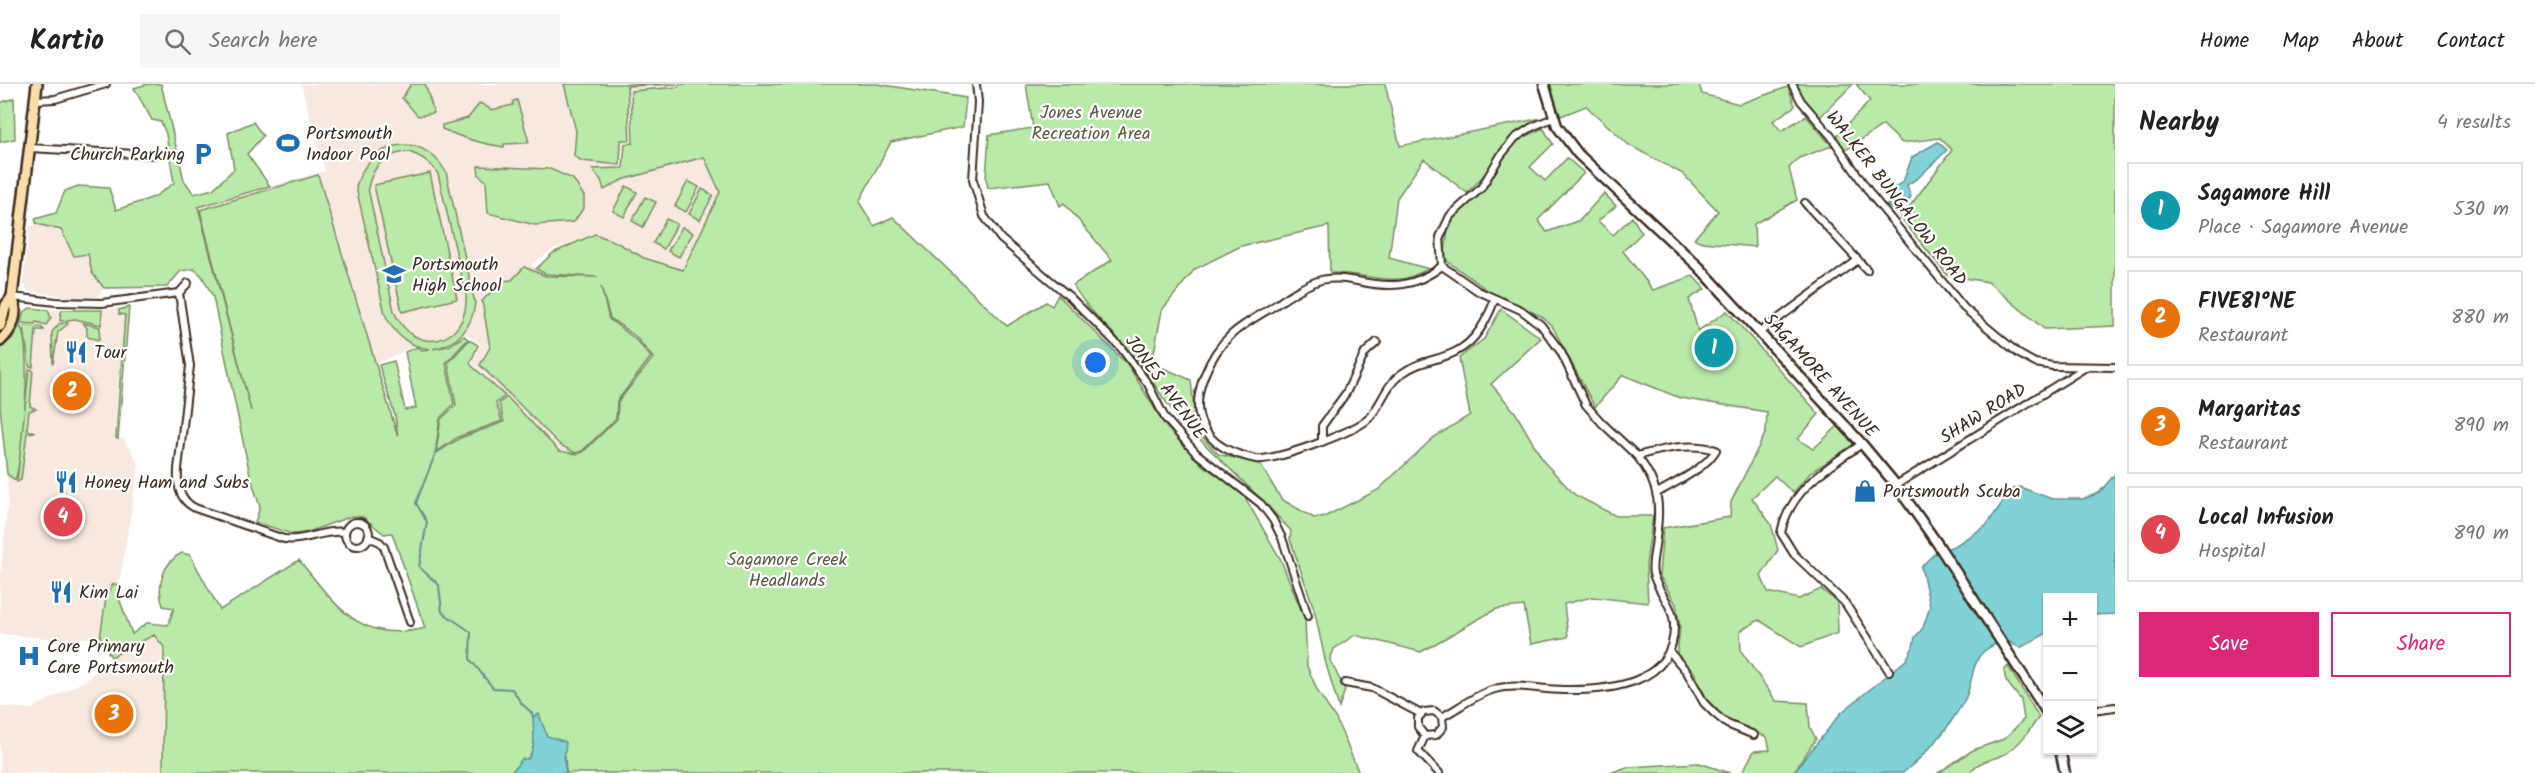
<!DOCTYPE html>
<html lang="en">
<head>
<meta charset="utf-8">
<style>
	body { margin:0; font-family:Kalam,sans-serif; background:#f6f6f6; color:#222 }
	.controls { position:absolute; right:18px; bottom:18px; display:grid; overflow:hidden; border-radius:0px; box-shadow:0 2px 4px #0004 }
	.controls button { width:54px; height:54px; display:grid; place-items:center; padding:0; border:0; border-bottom:2px solid #e0e0e0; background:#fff; color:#222; font:30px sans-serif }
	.you { position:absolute; left:1096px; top:279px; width:21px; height:21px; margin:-15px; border:4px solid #fff; border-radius:50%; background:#1a73e8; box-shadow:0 0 0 9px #1a73e833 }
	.badge { display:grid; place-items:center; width:39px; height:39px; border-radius:50%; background:#db2777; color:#fff; font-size:20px; font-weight:700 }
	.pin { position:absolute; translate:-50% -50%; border:3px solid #fff; box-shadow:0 2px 6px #0006 }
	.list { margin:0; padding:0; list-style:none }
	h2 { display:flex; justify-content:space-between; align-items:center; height:78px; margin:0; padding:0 24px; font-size:26px }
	h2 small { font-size:20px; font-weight:400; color:#767676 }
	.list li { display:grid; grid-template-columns:39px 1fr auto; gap:18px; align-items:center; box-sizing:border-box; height:96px; margin:0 12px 12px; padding:0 12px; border:2px solid #e0e0e0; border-radius:0px }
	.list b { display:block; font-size:22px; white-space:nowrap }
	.list p { margin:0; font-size:20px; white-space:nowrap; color:#767676 }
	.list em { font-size:20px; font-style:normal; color:#767676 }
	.actions { display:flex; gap:12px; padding:18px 24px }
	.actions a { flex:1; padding:14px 0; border:2px solid #db2777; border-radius:0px; text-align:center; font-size:21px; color:#db2777 }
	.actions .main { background:#db2777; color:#fff }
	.icon { flex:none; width:33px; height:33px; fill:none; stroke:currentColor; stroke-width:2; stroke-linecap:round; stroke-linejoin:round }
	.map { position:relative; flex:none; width:2115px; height:689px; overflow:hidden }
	header { display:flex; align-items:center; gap:36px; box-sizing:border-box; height:84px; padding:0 30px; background:#fff; border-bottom:2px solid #e0e0e0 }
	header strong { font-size:28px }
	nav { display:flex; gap:33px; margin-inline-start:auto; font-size:21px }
	.search { width:420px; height:54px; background:#f6f6f6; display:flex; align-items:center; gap:15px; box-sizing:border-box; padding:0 21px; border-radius:0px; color:#767676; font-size:22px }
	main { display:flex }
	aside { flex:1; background:#fff }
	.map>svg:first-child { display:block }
</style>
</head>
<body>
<header>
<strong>Kartio</strong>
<div class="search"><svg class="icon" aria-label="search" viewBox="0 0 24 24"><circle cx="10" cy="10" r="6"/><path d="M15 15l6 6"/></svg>Search here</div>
<nav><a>Home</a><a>Map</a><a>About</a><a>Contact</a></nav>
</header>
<main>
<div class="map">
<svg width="2115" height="689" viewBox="0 0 2115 689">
	<rect width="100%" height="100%" fill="#fff"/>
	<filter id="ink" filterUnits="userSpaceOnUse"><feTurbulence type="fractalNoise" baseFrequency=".0167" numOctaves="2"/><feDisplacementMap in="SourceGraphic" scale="12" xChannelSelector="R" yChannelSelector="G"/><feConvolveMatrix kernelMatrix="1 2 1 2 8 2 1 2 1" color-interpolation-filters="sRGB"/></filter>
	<g filter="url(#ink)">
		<!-- built -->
		<g fill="#f8e9e0">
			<polygon points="301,0 678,0 679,7 630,8 631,58 623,63 621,82 626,95 704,72 720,108 683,186 644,174 600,152 556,164 530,181 548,189 599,192 611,235 636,254 652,274 617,317 616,336 577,372 558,365 472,279 480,260 466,250 447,265 431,267 413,262 377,280 400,355 269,379 247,318 198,122 325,87"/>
			<polygon points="37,140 61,145 88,170 92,189 104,204 97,213 79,214 28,207 23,199 29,143"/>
			<polygon points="129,223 118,354 124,355 139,380 119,501 113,500 102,538 100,554 43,554 0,550 0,493 8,417 6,364 0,322 0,264 17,249 23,236 23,229 30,224 80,227"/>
			<polygon points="154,551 164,563 165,576 163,689 0,689 0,622 31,625 86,596 111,573"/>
		</g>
		<!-- green -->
		<g fill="#baeaa9" stroke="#7a8a64" stroke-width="1.5" fill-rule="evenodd">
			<path d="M148,0H161L184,96L194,110L213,105L234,85L228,49L253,38L263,52L247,70L270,102L198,123L251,327L200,126L318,91L398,353L395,332L379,281L394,277L405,326L416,324L405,268L417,263L422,266L430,265C407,262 394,250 385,230L356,103C368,57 421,44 446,88L475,219C472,244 458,260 433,265L449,262L464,252L468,255L446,279L454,320L440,334L435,370L460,354L504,338L499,319L507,313L559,367L577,370L583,368L617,335L618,318L653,274L635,252L610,234L601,203L609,235L634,254L651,273L617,317L616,335L582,367L576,369L560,361L480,281L490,263L482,217L502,197L512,196L524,183L546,192L598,193L546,190L536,185L553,169L595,150L616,158L644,174L683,186L720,108L704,73L622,96L604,106L601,96L592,85L623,84L625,60L633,59L631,7L678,3L679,0H877L966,14L963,43L891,58L859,118L874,142L893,133L1007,242L1046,218L1052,222L1058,211L1128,281L1166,343L1203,382L1240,405L1281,476L1305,536L1307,582L1318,608L1336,635L1359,689H566L565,672L544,649C535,658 536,665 529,673C523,680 515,681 511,689H163L164,563L154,551L111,573L100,554L106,514L113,500L119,501V514L132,550L147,539L168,541L174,524L163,522C156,502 163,478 182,469L190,471L220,526L299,476C336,521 359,561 425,544L392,449L384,450L363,433L352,432L305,449L292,450L255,438L260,423L250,391L213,213L202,192L194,185L181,187L167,203L104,204L92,189L88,170L74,172L61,146L37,140L35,135L56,129L65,107L78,102L109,104L116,126L154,113L174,99L166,50L161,38L152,36L134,4ZM409,68C423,73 430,78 438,90L466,211C469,262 413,274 394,227L368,104C373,80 386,69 409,68Z"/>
			<polygon points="411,0 425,0 434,29 418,32 402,14"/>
			<polygon points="564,0 677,0 627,2 630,56 621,56 620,81 582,77 574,72 576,47"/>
			<path d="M1026,0H1385L1400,62L1537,35L1467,109L1424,75L1397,114L1389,174L1429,185C1422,188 1414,192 1407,194C1382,199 1355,188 1330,189L1329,142L1241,162L1195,185L1162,226L1152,279L1191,296L1196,346L1218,370L1260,380L1281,415L1314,434L1326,432L1378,406L1433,354L1470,331L1459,274L1484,255L1501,225L1541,254L1491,300L1515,328L1544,378L1575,411L1616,432H1653L1646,480L1648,519L1592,513L1564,520L1568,553L1531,560L1524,522L1496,525L1421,568L1355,551L1334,565L1330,576L1345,606L1339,624L1326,580L1314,525L1290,455L1291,447C1255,406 1214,372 1178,333C1161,315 1151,292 1135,273C1115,250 1088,227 1073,201L1112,176L1064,119L1060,122L1050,97L988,104L986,94L989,51L1033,44Z"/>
			<polygon points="1550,0 1699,0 1702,10 1739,20 1788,3 1795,22 1773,37 1781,47 1806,32 1832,62 1799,74 1789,84 1797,116 1754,140 1755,163 1703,158 1694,155 1718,127 1683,90 1629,61 1586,22 1561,32 1553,16"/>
			<polygon points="1797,0 1853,0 1820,33 1804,14"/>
			<polygon points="1856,0 2115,0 2115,242 2044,245 1988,198 1947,191 1901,134 1952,66 1940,54 1902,59 1883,41 1846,66 1835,53 1870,17"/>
			<polygon points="14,14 15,55 0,58 0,19"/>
			<path d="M517,16L529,58L527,59L504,60V63C482,60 462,54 442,45V41L468,34L480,19L492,26L513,21V17Z"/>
			<polygon points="1543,44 1553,60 1530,83 1545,97 1567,74 1584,89 1538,136 1547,148 1580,136 1604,109 1616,122 1598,137 1613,151 1632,133 1642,149 1623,167 1653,206 1693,192 1705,205 1689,215 1698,247 1727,227 1819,330 1798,355 1813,365 1838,342 1854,361 1811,388 1793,409 1775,392 1752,414 1771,440 1778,466 1761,492 1768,508 1799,515 1821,505 1837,518 1838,549 1801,563 1759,536 1740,547 1741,567 1776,617 1808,619 1810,643 1816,655 1793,689 1742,689 1754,667 1770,666 1767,653 1728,637 1708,617 1694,588 1677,571 1680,542 1676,520 1659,491 1663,444 1730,433 1731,418 1766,348 1767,328 1680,314 1623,291 1595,323 1552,242 1541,232 1496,212 1447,177 1445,169 1449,137 1489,100 1498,82 1517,57"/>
			<polygon points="478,82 550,85 573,95 584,112 584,123 574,138 535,141 488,129 486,97 479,91"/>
			<polygon points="430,89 457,215 402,228 374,101"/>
			<polygon points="688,97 699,103 686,128 675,122"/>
			<polygon points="626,102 637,108 624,133 613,127"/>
			<polygon points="702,105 713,111 700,136 689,130"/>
			<polygon points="645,113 656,118 643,143 632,137"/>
			<polygon points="666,135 677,140 664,165 653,159"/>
			<polygon points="682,143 693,149 679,173 668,167"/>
			<polygon points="129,223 118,355 116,354 125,231 119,230 119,226"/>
			<polygon points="30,224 48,226 51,234 46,241 36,238 35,240 21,239 23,229"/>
			<polygon points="63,226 102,226 101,241 75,235 60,237 61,228"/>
			<polygon points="67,238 68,240 58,248 53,280 52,248 59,240"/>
			<polygon points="83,239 100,243 99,256 87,253 87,244"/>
			<path d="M20,241C32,264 24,371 15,396L7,390L0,322V264L14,253Z"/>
			<polygon points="24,242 41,243 44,246 36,246 33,283 29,282"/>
			<polygon points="469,256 478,261 470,280 505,312 496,319 502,337 458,353 436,368 441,335 456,321 448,279"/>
			<polygon points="29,285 33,286 30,322 36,325 29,327 27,346 35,348 27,349 21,396 17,398"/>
			<path d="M2008,582L2039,633C2030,646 2021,659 2007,669C1995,676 1977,676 1970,689H1938L1973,666L2004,655L2024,635L2021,616L2006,597L2004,587Z"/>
			<polygon points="1699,679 1730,689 1610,689 1627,683"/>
		</g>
		<!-- water -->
		<g fill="#80d2d6" stroke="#648f8c" stroke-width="1.5">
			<polygon points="1938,58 1947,66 1918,94 1907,101 1911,113 1897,127 1887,122 1892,105 1903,98 1912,73"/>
			<path d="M2115,390V530L2093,531L2092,514H2048L2047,549L2020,564L2006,556C1968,569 1978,582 1966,613C1963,620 1958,627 1954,633C1941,654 1922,673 1903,689H1793L1841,629L1906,576L1913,563L1915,553L1923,544L1930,522L1921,483L1934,470L1956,461L1986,442L2011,406L2020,403L2052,415H2083L2099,409Z"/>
			<path d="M539,630L547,652L566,658L564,676L566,689H511L522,675H528C537,661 533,648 533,633Z"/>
		</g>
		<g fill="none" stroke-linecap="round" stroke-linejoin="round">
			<!-- stream -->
			<polyline stroke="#648f8c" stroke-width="2" points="436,368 416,419 427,438 419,483 439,501 442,528 471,548 470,575 493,604 512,605 522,620 532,629 533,633"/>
			<!-- street casing -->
			<g stroke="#3b2a1e" stroke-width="10">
				<g id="street">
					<polyline points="976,0 978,18 973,96 984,132 1001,155 1070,213 1121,264 1148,300 1165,334 1196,369 1261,420 1273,436 1282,454 1308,532"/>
					<polyline points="1792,0 1801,17 1831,52 1872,112 1964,224 2019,270 2035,279 2053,282 2115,283"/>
					<polyline points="36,16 55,15 106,0"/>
					<path d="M1553,34L1532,43L1515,54L1501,71L1481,104L1450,132L1440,153L1442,182L1478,207L1521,226L1541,241L1561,268L1586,321L1602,339L1637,372C1662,365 1691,358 1716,366C1705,385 1676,398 1657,409"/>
					<polyline points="30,64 154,71"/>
					<polyline points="1805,119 1867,186"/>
					<path d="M1442,182C1414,204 1390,204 1357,197C1345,195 1333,193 1321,196C1306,200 1290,211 1277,220C1262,230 1246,238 1232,250C1211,269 1189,312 1202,340C1212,362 1233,370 1256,375C1273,378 1358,347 1369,334C1382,320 1385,302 1401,290C1420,276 1437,277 1455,268C1476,258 1487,236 1495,215"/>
					<path d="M179,209L190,282L178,385C177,401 179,416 195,424L284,455C305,458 323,445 345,448"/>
					<polyline points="12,213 56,218 102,219 179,209 188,199"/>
					<polyline points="1760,248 1858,176"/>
					<polyline points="1322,358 1322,342 1346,309 1365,269 1377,258"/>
					<path d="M1862,360C1828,383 1790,405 1781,449L1794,470L1845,519L1889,587"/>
					<polyline points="1896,401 2086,283"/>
					<circle cx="357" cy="450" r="12"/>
					<polyline points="368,453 380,458 384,463 410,538"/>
					<polyline points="1669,567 1687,588 1704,619 1715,630 1727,640 1754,651"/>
					<polyline points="1345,599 1372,604 1421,630"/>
					<polyline points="2092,626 2115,623"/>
					<path d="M1442,633L1443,643L1436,651L1425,652L1418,643V634L1424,628L1434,627L1442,633C1459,624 1476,610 1495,605C1516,599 1541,606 1563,606C1608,607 1676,601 1674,540C1673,521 1658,508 1653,490C1651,482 1654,471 1655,462C1660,424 1662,404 1637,372"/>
					<polyline points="1425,652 1418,667 1439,689"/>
				</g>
			</g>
			<!-- secondary casing -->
			<g stroke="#3b2a1e" stroke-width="13">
				<g id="secondary">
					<polyline points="1544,0 1557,42 1578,70 1699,183 1862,360 1896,401 1937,459 2048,630"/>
					<polyline points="2060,666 2065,689"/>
				</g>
			</g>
			<!-- primary casing -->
			<g stroke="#3b2a1e" stroke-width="14">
				<g id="primary">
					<polyline points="0,242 6,221 12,213"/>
					<path d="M0,257C13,245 19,229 12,213L37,0"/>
				</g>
			</g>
			<!-- street -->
			<use href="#street" stroke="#fff" stroke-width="6"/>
			<!-- secondary -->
			<use href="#secondary" stroke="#fff" stroke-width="8"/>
			<!-- primary -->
			<use href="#primary" stroke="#f9deab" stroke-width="9"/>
		</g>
	</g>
	<!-- icons -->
	<defs>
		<g id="stadium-bare" transform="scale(1.8)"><path d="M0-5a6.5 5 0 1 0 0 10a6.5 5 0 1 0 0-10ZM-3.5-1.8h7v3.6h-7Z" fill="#1f6fb2" stroke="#fff" stroke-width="2.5" paint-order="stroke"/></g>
		<g id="parking-bare" transform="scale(1.8)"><path d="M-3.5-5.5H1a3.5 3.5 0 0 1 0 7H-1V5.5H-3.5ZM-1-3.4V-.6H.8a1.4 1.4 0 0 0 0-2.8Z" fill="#1f6fb2" stroke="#fff" stroke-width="2.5" paint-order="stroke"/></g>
		<g id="school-bare" transform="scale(1.8)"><path d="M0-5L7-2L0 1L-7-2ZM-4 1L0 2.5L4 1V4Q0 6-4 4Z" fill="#1f6fb2" stroke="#fff" stroke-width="2.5" paint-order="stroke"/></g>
		<g id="restaurant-bare" transform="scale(1.8)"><path d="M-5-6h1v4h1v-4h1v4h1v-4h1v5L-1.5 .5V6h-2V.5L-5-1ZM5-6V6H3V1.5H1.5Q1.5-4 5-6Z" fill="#1f6fb2" stroke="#fff" stroke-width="2.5" paint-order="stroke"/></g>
		<g id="shop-bare" transform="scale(1.8)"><path d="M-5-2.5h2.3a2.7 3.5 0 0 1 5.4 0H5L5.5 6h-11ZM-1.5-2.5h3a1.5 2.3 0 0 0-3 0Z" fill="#1f6fb2" stroke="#fff" stroke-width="2.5" paint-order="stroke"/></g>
		<g id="hospital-bare" transform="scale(1.8)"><path d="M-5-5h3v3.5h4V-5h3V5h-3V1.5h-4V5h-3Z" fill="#1f6fb2" stroke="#fff" stroke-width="2.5" paint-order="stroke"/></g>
	</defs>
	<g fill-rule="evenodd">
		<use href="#stadium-bare" x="288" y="59"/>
		<use href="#parking-bare" x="203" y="70"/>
		<use href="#school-bare" x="394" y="190"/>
		<use href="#restaurant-bare" x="76" y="268"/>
		<use href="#restaurant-bare" x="66" y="398"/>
		<use href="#shop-bare" x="1865" y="407"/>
		<use href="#restaurant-bare" x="61" y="508"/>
		<use href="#hospital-bare" x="29" y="572"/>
	</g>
	<g text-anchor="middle" stroke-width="4.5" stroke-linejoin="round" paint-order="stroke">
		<!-- park labels -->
		<g font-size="18" fill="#5b5a41" stroke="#fff">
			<text x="1091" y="34">Jones Avenue<tspan x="1091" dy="21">Recreation Area</tspan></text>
			<text x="787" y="481">Sagamore Creek<tspan x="787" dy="21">Headlands</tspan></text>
		</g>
		<!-- poi labels -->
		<g font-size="18" fill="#3b2a1e" stroke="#fff" text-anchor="start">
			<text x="306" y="55">Portsmouth<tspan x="306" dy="21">Indoor Pool</tspan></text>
			<text x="185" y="76" text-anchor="end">Church Parking</text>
			<text x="412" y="186">Portsmouth<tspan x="412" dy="21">High School</tspan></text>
			<text x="94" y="274">Tour</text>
			<text x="84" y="404">Honey Ham and Subs</text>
			<text x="1883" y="413">Portsmouth Scuba</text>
			<text x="79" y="514">Kim Lai</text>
			<text x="47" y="568">Core Primary<tspan x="47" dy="21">Care Portsmouth</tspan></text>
		</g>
		<!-- street labels -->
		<g font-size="18" fill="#3b2a1e" stroke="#fff">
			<text transform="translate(1897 114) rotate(52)" y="6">WALKER BUNGALOW ROAD</text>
			<text transform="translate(1821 291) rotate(48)" y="6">SAGAMORE AVENUE</text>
			<text transform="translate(1166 303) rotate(54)" y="6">JONES AVENUE</text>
			<text transform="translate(1983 329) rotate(-32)" y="6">SHAW ROAD</text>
		</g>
	</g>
</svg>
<div class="controls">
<button>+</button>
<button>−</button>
<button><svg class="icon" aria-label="layers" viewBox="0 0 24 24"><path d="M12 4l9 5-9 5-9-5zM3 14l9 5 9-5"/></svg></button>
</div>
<div class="you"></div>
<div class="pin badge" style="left:1714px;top:264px;background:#0f9aa8">1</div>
<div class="pin badge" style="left:72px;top:307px;background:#e8710a">2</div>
<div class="pin badge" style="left:114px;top:630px;background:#e8710a">3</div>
<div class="pin badge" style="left:63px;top:433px;background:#e0444e">4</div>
</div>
<aside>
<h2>Nearby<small>4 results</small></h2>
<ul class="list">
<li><span class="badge" style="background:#0f9aa8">1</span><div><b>Sagamore Hill</b><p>Place · Sagamore Avenue</p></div><em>530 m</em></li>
<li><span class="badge" style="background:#e8710a">2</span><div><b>FIVE81°NE</b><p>Restaurant</p></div><em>880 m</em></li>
<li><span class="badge" style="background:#e8710a">3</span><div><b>Margaritas</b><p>Restaurant</p></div><em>890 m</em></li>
<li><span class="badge" style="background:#e0444e">4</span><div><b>Local Infusion</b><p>Hospital</p></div><em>890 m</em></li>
</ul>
<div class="actions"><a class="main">Save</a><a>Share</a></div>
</aside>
</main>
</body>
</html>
